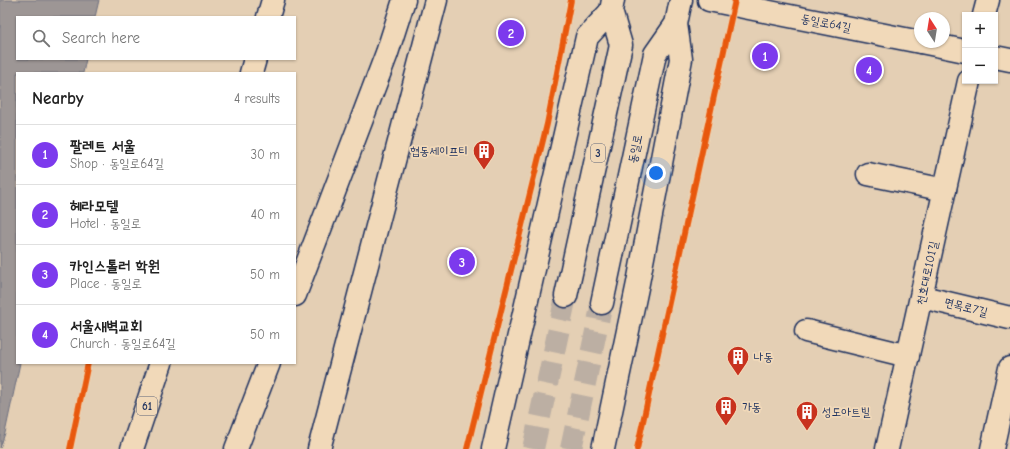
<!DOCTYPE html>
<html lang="en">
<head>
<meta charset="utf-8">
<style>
	body { margin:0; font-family:"Comic Neue","Poor Story",sans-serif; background:#f6f6f6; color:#222 }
	.controls { position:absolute; right:12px; top:12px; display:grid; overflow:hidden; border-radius:0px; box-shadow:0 1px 3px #0004 }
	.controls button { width:36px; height:36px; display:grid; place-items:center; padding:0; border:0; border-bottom:1px solid #e0e0e0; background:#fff; color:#222; font:20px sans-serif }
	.compass { position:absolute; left:914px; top:12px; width:36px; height:36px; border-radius:50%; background:#fff; box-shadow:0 1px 3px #0004; rotate:348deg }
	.you { position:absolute; left:656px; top:173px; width:14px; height:14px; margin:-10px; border:3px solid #fff; border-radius:50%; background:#1a73e8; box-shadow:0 0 0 6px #1a73e833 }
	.badge { display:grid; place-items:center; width:26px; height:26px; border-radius:50%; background:#7c3aed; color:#fff; font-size:13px; font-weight:700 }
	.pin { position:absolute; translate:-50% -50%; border:2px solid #fff; box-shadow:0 1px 4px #0006 }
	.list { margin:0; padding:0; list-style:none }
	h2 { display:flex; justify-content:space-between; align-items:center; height:52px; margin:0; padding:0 16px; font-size:17px }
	h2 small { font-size:13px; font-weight:400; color:#767676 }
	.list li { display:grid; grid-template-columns:26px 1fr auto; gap:12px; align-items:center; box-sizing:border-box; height:60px; padding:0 16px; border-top:1px solid #e0e0e0 }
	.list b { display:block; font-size:15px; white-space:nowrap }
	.list p { margin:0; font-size:13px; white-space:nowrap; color:#767676 }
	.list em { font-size:13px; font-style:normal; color:#767676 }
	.icon { flex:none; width:22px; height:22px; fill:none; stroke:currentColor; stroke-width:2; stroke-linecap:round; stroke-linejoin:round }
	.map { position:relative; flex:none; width:1010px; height:449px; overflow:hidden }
	.search { position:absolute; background:#fff; box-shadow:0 1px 3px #0004; left:16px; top:16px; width:280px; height:44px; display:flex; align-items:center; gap:10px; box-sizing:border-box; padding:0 14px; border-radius:0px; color:#767676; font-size:15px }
	.panel { position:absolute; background:#fff; box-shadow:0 1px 3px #0004; left:16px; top:72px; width:280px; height:292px; border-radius:0px }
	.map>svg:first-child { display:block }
</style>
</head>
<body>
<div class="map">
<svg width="1010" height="449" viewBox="0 0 1010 449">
	<rect width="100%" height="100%" fill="#e4cfb4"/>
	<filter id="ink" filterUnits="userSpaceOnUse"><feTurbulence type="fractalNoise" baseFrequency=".025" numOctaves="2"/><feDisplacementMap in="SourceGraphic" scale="8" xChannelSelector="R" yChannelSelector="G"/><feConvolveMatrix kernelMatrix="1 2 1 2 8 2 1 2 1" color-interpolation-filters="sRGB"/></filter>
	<g filter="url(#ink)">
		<!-- water -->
		<polygon fill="#9d9695" stroke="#696d7f" points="0,0 99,0 95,17 17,17 17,59 86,59 83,73 17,73 17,363 20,363 5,433 0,448"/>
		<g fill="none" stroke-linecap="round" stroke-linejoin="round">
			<!-- major-tunnel -->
			<g stroke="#bcafa3" stroke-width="22" stroke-dasharray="22 11" stroke-linecap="butt">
				<polyline points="533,449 566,296"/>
				<polyline points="571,449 602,303"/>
			</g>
			<!-- minor casing -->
			<g stroke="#1b2f5e" stroke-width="25">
				<g id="minor">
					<polyline points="709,0 920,42"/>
					<polyline points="984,15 988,0"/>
					<polyline points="921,42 965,51"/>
					<polyline points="995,57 1010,60"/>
					<polyline points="868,174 945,190"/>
					<polyline points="922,297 1010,318"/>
					<polyline points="806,331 908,356"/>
					<polyline points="887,449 969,81"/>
					<polyline points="992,449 1010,368"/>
				</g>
			</g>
			<!-- major casing -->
			<g stroke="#1b2f5e" stroke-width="25">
				<g id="major">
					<polyline points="566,296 621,45 611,11 613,0"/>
					<polyline points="602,303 655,54 676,24 681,0"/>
					<polyline points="493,449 587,37 611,11"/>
					<polyline points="603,449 638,283 681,59 676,24"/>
				</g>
			</g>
			<!-- highway casing -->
			<g stroke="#1b2f5e" stroke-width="25">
				<g id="highway">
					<polyline points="268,17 273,0"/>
					<polyline points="251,73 255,59"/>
					<polyline points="295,295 387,53 404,0"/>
					<polyline points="132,449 161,363"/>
					<polyline points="236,449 269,363"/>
					<polyline points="319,449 436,0"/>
				</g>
			</g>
			<!-- minor -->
			<use href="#minor" stroke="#f1d9b9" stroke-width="22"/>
			<!-- major -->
			<use href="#major" stroke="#f1d9b9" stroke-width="22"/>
			<!-- highway -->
			<use href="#highway" stroke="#f1d9b9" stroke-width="22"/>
			<!-- cycleway casing -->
			<g stroke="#f1d9b9" stroke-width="8">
				<g id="cycleway">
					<polyline points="70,449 88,363"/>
					<polyline points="467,449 547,124 571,0"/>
					<polyline points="637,449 735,0"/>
				</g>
			</g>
			<!-- cycleway -->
			<use href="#cycleway" stroke="#e8590c" stroke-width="6"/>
		</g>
	</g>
	<!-- icons -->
	<defs>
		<g id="building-pin" transform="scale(1.15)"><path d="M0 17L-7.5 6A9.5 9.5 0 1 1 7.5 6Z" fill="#c8321e" stroke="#f1d9b9"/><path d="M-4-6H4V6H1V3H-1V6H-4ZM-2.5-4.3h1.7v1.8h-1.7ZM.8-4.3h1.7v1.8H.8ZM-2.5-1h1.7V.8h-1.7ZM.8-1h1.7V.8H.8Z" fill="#fff"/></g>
	</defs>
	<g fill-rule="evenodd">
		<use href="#building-pin" x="484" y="151"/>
		<use href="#building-pin" x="738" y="357"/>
		<use href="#building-pin" x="726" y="407"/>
		<use href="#building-pin" x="807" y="412"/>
	</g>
	<g text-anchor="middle" stroke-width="3.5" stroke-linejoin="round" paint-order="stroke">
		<!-- shield labels -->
		<g fill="#f1d9b9" stroke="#5b6279" stroke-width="1">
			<rect x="591" y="144" width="14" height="18" rx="3"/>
			<rect x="137" y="397" width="20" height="18" rx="3"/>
		</g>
		<g font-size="11" font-weight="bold" fill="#1b2f5e">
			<text x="598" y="157">3</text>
			<text x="147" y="410">61</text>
		</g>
		<!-- street labels -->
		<g font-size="12" fill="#1b2f5e" stroke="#f1d9b9">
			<text transform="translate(826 23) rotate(11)" y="4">동일로64길</text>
			<text transform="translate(635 149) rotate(-78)" y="4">동일로</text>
			<text transform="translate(927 273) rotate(-78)" y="4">천호대로101길</text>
			<text transform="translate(966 307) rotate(14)" y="4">면목로7길</text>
		</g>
		<!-- poi labels -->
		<g font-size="12" fill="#1b2f5e" stroke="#f1d9b9" text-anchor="start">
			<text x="468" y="155" text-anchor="end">협동세이프티</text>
			<text x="754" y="361">나동</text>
			<text x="742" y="411">가동</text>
			<text x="822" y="416">성도아트빌</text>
		</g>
	</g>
</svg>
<div class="controls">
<button>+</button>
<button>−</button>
</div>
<svg class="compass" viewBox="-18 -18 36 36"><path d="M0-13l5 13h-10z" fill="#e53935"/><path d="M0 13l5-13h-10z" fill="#767676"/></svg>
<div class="you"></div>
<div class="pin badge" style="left:765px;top:56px">1</div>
<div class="pin badge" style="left:511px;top:33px">2</div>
<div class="pin badge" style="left:462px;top:262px">3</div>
<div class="pin badge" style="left:869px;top:70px">4</div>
<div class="search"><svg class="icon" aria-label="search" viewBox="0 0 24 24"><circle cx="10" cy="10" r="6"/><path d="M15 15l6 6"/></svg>Search here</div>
<section class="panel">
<h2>Nearby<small>4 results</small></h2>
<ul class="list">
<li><span class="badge">1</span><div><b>팔레트 서울</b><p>Shop · 동일로64길</p></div><em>30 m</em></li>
<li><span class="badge">2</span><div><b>헤라모텔</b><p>Hotel · 동일로</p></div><em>40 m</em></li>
<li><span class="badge">3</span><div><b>카인스톨러 학원</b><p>Place · 동일로</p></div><em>50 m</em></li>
<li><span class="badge">4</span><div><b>서울새벽교회</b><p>Church · 동일로64길</p></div><em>50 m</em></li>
</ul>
</section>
</div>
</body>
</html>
